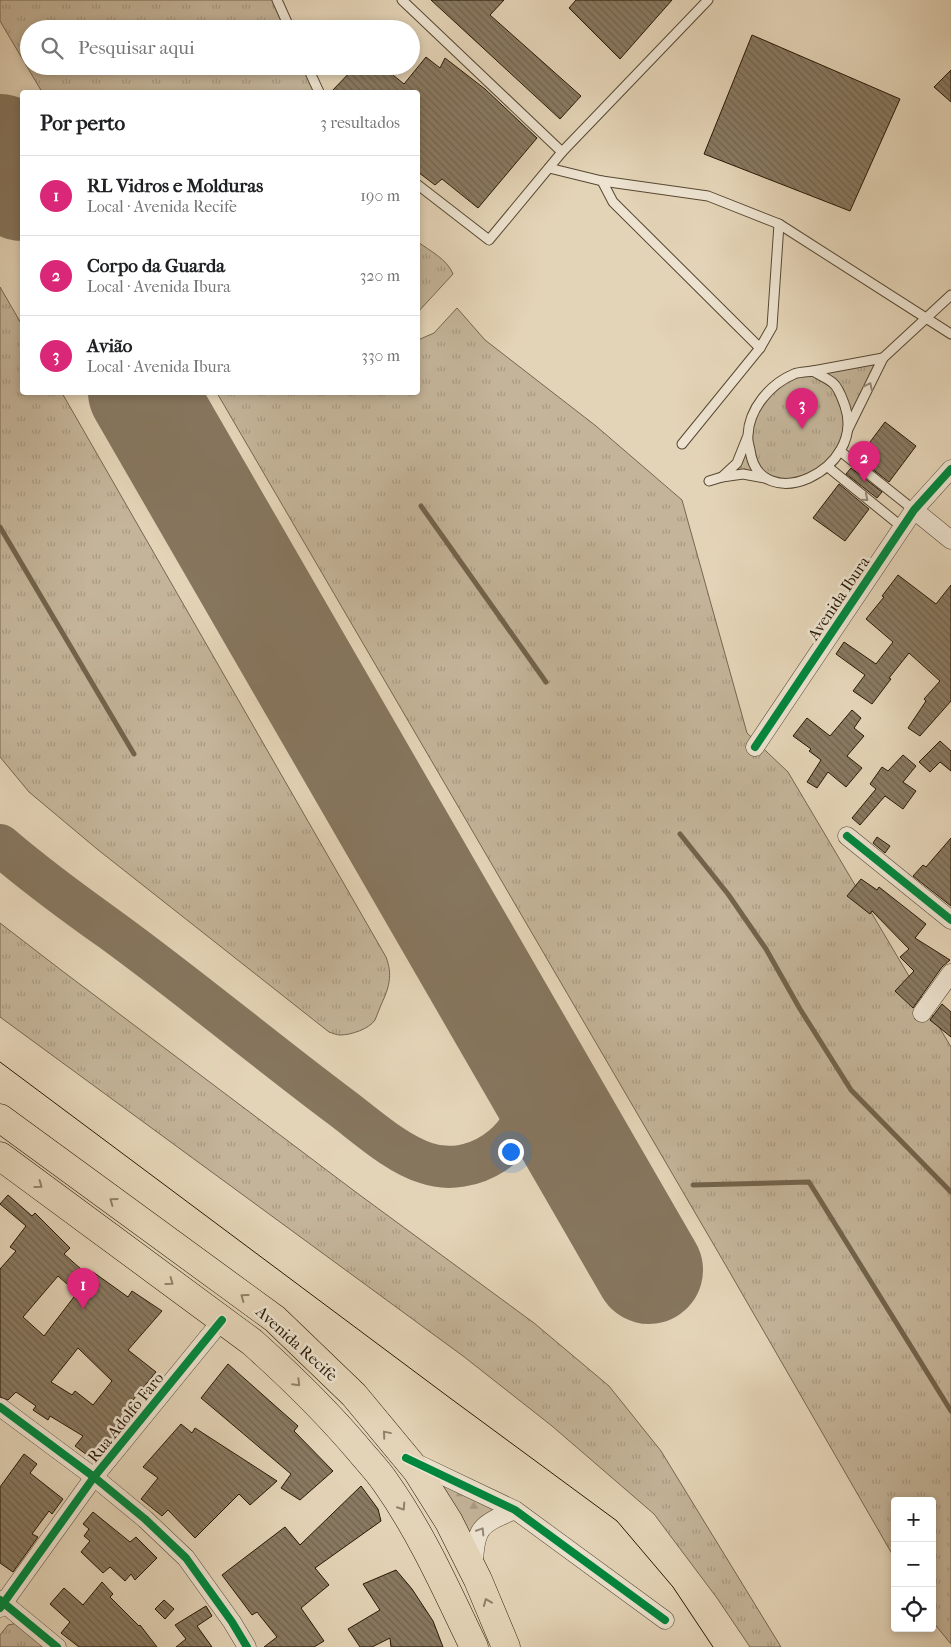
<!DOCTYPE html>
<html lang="pt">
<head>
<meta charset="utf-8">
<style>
	body { margin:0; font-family:"IM FELL French Canon",serif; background:#f2f2f2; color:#202124 }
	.controls { position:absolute; right:15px; bottom:15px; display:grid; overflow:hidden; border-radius:5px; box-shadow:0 2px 8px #0003 }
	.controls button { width:45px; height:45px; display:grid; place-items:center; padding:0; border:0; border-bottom:1px solid #e0e0e0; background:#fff; color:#202124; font:25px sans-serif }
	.you { position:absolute; left:510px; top:1151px; width:18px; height:18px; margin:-12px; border:4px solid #fff; border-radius:50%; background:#1a73e8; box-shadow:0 0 0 8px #1a73e833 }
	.badge { display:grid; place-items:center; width:32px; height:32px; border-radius:50%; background:#db2777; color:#fff; font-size:16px; font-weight:700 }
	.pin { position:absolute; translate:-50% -41px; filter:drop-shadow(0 1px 2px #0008) }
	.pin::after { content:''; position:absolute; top:26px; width:18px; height:15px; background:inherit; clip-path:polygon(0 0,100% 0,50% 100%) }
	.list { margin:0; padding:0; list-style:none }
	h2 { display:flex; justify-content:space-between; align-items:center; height:65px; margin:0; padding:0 20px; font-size:21px }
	h2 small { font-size:16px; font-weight:400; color:#757577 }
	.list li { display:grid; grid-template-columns:32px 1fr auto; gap:15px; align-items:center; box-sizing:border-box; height:80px; padding:0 20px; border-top:1px solid #e0e0e0 }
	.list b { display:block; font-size:19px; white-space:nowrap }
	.list p { margin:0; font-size:16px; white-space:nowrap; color:#757577 }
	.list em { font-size:16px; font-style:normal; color:#757577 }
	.icon { flex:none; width:28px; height:28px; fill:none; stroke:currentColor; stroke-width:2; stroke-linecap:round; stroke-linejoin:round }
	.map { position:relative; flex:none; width:951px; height:1647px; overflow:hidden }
	.search { position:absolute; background:#fff; box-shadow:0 2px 8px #0003; left:20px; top:20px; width:400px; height:55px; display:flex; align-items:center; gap:12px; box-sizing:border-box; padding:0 18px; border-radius:28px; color:#757577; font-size:19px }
	.panel { position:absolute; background:#fff; box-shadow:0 2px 8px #0003; left:20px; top:90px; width:400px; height:305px; border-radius:5px }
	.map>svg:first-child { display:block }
</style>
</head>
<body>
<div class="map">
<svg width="951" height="1647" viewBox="0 0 951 1647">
	<defs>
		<pattern id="grass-tufts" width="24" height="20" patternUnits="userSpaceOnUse" patternTransform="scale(1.25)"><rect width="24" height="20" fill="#c4b499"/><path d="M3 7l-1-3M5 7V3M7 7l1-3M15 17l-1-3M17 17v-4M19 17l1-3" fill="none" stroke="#a89a82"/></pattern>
		<pattern id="forest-firs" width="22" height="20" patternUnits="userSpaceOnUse" patternTransform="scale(1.25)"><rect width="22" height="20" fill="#c4b499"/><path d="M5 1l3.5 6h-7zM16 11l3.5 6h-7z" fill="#a89a82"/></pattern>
		<pattern id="building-back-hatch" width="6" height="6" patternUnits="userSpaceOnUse" patternTransform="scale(1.25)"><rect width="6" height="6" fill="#897a62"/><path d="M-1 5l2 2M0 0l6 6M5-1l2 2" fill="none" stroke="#70634f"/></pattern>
	</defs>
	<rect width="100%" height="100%" fill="#e4d4b7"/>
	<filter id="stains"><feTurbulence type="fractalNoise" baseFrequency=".004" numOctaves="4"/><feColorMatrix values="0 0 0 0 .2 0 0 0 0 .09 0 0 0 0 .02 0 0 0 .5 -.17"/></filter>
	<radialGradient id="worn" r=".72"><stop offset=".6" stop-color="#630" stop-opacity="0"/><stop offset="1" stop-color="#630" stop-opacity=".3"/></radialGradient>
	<!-- grass -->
	<g fill="url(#grass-tufts)" stroke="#76664f">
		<polygon points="0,0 272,0 286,29 29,29 29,66 304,66 316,92 42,92 0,21"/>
		<path d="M418,242C430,251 447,259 453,274L418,312Z"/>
		<path d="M0,287L22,325V392L62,393L386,957C393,975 389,988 381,1005C379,1010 377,1015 375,1020C369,1029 351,1035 340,1035C337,1035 332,1033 329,1032L97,849L29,792L0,757Z"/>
		<polygon points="457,308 485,340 596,426 682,500 747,733 788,772 951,1047 951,1644 932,1621 932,1501 895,1501 895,1559 725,1264 217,393 418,392 418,340 434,333"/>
		<polygon points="883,358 840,451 801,482 722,477 737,463 760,401 795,373"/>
		<polygon points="0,923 61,970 357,1193 534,1323 609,1386 661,1451 781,1647 750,1647 717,1598 654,1514 552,1426 463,1356 0,1017"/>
		<polygon points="18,1623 53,1647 0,1647 0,1635 8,1625"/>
	</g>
	<!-- forest -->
	<polygon fill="url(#forest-firs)" stroke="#76664f" points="420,1470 506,1510 471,1550"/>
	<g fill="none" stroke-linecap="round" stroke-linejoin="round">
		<!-- stream -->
		<g stroke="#72634b" stroke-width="5">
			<polyline points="421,506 546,682"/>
			<polyline points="0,527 134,754"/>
			<polyline points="680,834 728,894 766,949 800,1009 851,1090 951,1192"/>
			<polyline points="693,1185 809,1182 951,1411"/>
		</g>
		<!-- taxiway -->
		<path stroke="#86765e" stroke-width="42" d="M0,845C35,875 73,903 111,930C188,986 262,1048 338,1105C364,1124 396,1154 426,1163C472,1179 527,1143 531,1094C533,1076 524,1056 517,1040"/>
		<!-- runway -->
		<g stroke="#86765e" stroke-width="108">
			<polyline points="0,148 22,187"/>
			<polyline points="142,392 649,1270"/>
		</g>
	</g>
	<!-- building -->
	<g fill="url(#building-back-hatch)" stroke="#271905" fill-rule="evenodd">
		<polygon points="431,0 504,0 490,15 581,96 560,119"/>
		<polygon points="576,0 672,0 620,59 569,8"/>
		<polygon points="752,35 900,99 850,211 704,154"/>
		<polygon points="426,57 440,68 445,58 485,89 537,138 478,208 442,179 435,185 418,172 418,92 331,92 356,66 382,66 404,84"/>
		<polygon points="951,70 951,102 934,87"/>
		<polygon points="885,422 916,446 889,482 858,458"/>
		<polygon points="851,468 882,492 877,498 846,474"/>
		<polygon points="839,484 869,509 845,541 813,518"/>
		<polygon points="898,575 936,604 951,585 951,701 920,736 908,728 926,701 924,699 940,681 909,653 889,678 891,679 872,704 853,691 865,675 836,654 844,642 876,664 893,642 866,619 884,597 882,596"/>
		<polygon points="852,710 861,718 854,728 864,736 847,756 862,768 846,787 828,772 817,788 807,782 821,760 809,751 811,749 793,736 807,718 830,736"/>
		<polygon points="940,741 951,751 951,771 940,762 930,772 919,762"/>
		<polygon points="903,755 916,766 903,782 916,791 903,809 885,796 860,825 852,818 876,789 870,784 882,767 888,771"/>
		<polygon points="877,837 890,846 885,853 873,843"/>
		<polygon points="951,838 951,906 913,876 923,865 926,867"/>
		<polygon points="861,879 877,890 879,887 926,924 915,938 950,960 942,967 913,1008 895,991 914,971 900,957 909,949 872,911 870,914 847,896"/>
		<polygon points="942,1004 951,1012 951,1037 930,1020"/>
		<path d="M8,1195L32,1216L35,1213L70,1248L64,1254L90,1277L93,1272L128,1297L132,1291L162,1311L128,1350L156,1372L124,1411L130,1416L94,1460L75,1446L83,1436L50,1416L48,1420L33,1410L36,1406L16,1392L8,1400L0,1397V1269L16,1251L10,1247L26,1226L0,1204ZM58,1276L77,1293L44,1336L23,1317ZM78,1348L112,1381L93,1405L75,1391L72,1395L51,1382Z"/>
		<polygon points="228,1364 298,1426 294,1431 333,1471 300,1500 281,1488 291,1474 201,1398"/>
		<polygon points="181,1424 192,1433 195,1428 277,1481 250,1505 239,1494 195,1538 168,1510 162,1516 141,1499 158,1478 143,1467"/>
		<polygon points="24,1454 37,1464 30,1473 63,1499 52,1514 49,1511 32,1534 38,1537 13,1572 0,1563 0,1487"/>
		<polygon points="361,1486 378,1509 381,1521 315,1568 329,1585 301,1608 324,1641 314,1647 264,1647 277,1637 257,1612 252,1615 222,1575 285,1527 300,1545"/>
		<polygon points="93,1512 130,1542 136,1537 157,1558 135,1580 131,1574 125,1581 110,1567 103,1573 81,1552 90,1541 84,1536 89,1529 83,1524"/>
		<polygon points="396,1570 412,1589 433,1621 443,1647 391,1647 390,1638 372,1647 360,1647 348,1629 380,1610 363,1584"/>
		<polygon points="102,1582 113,1594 110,1597 139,1626 140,1625 157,1647 79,1647 61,1633 70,1622 50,1604 64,1588 83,1605"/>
		<polygon points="164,1600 174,1609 165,1619 155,1609"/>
		<polygon points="206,1606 212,1616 197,1626 212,1647 176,1647 186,1639 175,1625"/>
	</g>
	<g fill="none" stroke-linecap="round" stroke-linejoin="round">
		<!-- service casing -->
		<g stroke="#564832" stroke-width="11">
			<g id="service">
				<polyline points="277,0 290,29"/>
				<polyline points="402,0 562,152"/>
				<polyline points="307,66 319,92"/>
				<polyline points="549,168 602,181 708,196 779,224 951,334"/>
				<polyline points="602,181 613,202 760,348"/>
				<polyline points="418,185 489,240 562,152 708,0"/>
				<polyline points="883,358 951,295"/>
				<path d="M813,371C819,375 827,378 833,383C839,388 842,398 845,406C867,471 759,518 750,450C749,445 747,440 748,435C749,409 770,384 794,374C799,372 807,372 813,371Z"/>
				<polyline points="813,371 883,358 848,429"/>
				<polyline points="747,438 737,463 722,477 743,474 765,478"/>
				<polyline points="682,444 760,348 772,327 779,224"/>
				<polyline points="840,451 914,510"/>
				<polyline points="828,467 902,527"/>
				<polyline points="709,481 722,477"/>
			</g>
		</g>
		<!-- minor casing -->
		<g stroke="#564832" stroke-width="19">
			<g id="minor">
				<polyline points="914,510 951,540"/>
				<polyline points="755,747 914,510 951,469"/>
				<polyline points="847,836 951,920"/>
				<polyline points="922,1013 951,973"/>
				<polyline points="0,1407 94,1477 145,1519 186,1558 232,1622 247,1647"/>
				<polyline points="412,1461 515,1510 665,1620"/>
				<path d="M473,1568C477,1527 477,1526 515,1510"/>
				<polyline points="0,1600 57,1647"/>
				<polyline points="0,1608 94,1477 222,1320"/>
			</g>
		</g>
		<!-- primary casing -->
		<g stroke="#271905" stroke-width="29">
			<g id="primary">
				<polyline points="0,1118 275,1319 354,1395 417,1471 449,1522 478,1580 506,1647"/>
				<path d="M0,1156L252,1342C290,1376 326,1411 359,1450C368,1461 378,1471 386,1483C422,1534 447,1591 474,1647"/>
			</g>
		</g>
		<!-- service -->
		<use href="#service" stroke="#ede3d0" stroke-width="9"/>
		<!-- minor -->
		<use href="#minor" stroke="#ede3d0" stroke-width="18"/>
		<!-- primary -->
		<use href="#primary" stroke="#e4d4b7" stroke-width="28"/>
		<!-- tram -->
		<polyline stroke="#271905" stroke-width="1" points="0,1062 450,1398 617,1521 673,1587 713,1647"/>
		<!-- cycleway casing -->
		<g stroke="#ede3d0" stroke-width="11">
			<g id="cycleway">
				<polyline points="755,747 914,510 951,469"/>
				<polyline points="847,836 951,920"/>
				<polyline points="0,1407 94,1477 145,1519 186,1558 232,1622 247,1647"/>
				<polyline points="406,1458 515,1510 665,1620"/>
				<polyline points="0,1600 57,1647"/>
				<polyline points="0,1608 94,1477 222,1320"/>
			</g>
		</g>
		<!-- cycleway -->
		<use href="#cycleway" stroke="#00873e" stroke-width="8"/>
	</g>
	<!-- one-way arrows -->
	<defs><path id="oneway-chevron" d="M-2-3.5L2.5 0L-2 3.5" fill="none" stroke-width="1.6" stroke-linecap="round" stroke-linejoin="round" transform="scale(1.25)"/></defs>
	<g stroke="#948875">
		<use href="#oneway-chevron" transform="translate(869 386) rotate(-64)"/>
		<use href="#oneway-chevron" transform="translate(865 498) rotate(39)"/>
		<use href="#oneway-chevron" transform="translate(481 1531) rotate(-58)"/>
	</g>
	<g stroke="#8f8067">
		<use href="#oneway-chevron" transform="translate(39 1185) rotate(36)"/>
		<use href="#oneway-chevron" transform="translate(113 1201) rotate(-144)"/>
		<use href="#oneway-chevron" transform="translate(170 1282) rotate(36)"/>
		<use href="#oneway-chevron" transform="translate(244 1297) rotate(-144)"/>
		<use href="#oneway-chevron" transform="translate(297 1383) rotate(45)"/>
		<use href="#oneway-chevron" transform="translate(386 1434) rotate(-130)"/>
		<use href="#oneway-chevron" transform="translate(402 1507) rotate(57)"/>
		<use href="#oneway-chevron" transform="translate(487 1602) rotate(-112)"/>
	</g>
	<g text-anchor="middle" stroke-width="5" stroke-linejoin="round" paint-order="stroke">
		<!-- street labels -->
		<g font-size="16" fill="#271905" stroke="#ede3d0">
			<text transform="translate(838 598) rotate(-56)" y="6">Avenida Ibura</text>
			<text transform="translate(297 1343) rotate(42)" y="6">Avenida Recife</text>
			<text transform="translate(125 1417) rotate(-51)" y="6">Rua Adolfo Faro</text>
		</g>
	</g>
	<rect width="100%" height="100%" filter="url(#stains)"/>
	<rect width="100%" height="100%" fill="url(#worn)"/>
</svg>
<div class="controls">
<button>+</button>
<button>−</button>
<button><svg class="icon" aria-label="locate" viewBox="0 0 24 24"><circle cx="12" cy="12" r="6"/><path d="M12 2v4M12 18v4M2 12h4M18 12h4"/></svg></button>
</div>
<div class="you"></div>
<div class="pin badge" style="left:83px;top:1309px">1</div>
<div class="pin badge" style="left:864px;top:482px">2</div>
<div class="pin badge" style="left:802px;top:429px">3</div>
<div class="search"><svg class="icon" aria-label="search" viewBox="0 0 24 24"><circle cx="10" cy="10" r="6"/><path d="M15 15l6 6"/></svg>Pesquisar aqui</div>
<section class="panel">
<h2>Por perto<small>3 resultados</small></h2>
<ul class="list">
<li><span class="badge">1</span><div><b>RL Vidros e Molduras</b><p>Local · Avenida Recife</p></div><em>190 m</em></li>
<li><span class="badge">2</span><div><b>Corpo da Guarda</b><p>Local · Avenida Ibura</p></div><em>320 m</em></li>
<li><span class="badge">3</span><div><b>Avião</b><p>Local · Avenida Ibura</p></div><em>330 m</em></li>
</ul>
</section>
</div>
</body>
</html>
